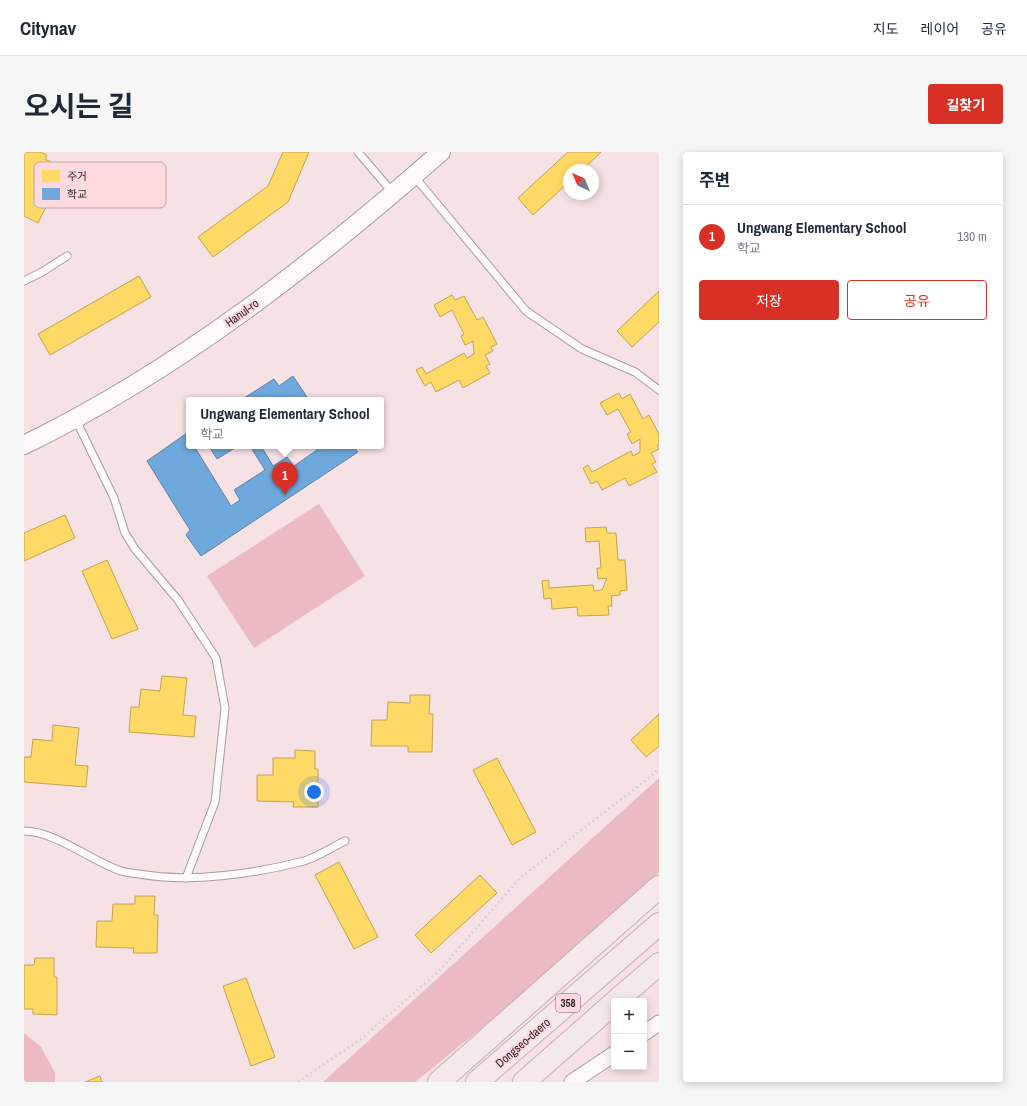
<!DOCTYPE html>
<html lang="ko">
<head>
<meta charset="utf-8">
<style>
	body { margin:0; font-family:"Archivo Narrow","Noto Sans KR",sans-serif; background:#f6f6f7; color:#1f2937 }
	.controls { position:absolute; right:12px; bottom:12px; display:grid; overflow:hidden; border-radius:4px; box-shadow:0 2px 10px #0003 }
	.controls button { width:36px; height:36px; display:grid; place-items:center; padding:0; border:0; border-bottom:1px solid #e0e1e3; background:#fff; color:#1f2937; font:20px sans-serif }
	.compass { position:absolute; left:539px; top:12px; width:36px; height:36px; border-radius:50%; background:#fff; box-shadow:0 2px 10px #0003; rotate:316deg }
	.you { position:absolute; left:290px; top:640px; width:14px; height:14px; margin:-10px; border:3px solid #fff; border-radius:50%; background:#1a73e8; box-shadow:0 0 0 6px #1a73e833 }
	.badge { display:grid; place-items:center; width:26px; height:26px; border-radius:50%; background:#d93025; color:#fff; font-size:13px; font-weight:700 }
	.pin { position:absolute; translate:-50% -33px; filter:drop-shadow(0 1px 2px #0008) }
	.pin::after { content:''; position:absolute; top:21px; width:14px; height:12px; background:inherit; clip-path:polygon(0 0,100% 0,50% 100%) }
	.popup { position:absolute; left:162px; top:245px; width:198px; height:52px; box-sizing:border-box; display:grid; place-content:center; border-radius:4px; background:#fff; filter:drop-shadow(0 1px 3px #0005); font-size:13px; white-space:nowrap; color:#747a83 }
	.popup b { font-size:15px; color:#1f2937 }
	.popup::after { content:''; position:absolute; left:50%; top:100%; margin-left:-8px; border:8px solid transparent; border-top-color:#fff }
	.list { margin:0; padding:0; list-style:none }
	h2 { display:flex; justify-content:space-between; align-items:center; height:52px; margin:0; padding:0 16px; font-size:17px }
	h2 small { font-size:13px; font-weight:400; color:#747a83 }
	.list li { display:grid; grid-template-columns:26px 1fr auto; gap:12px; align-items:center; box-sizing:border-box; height:64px; padding:0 16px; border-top:1px solid #e0e1e3 }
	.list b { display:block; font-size:15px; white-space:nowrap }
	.list p { margin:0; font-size:13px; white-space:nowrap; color:#747a83 }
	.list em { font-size:13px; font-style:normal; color:#747a83 }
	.actions { display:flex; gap:8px; padding:12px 16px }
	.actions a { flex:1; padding:9px 0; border:1px solid #d93025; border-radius:4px; text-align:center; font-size:14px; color:#d93025 }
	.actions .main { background:#d93025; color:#fff }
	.map { position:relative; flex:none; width:635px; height:930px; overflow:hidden; border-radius:4px }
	header { display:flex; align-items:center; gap:24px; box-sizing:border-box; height:56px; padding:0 20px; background:#fff; border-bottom:1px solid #e0e1e3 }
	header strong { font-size:19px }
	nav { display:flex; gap:22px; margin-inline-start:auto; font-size:14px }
	.intro { display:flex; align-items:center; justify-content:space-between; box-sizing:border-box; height:96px; padding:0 24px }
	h1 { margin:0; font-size:28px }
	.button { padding:10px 18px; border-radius:4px; background:#d93025; color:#fff; font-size:14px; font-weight:700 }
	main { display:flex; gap:24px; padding:0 24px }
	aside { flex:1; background:#fff; border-radius:4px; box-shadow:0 2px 10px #0003 }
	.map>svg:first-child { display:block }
</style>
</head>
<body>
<header>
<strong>Citynav</strong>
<nav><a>지도</a><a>레이어</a><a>공유</a></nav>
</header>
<div class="intro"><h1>오시는 길</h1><a class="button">길찾기</a></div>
<main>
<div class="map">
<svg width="635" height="930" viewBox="0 0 635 930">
	<rect width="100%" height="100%" fill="#f6e1e4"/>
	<!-- green -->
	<g fill="#ecbac2">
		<polygon points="295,352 341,424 230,496 183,424"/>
		<polygon points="635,626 635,721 475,862 391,930 299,930"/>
		<polygon points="0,881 17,895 31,921 31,930 0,930"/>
	</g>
	<!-- homes -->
	<g fill="#ffd966" stroke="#c3a454">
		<polygon points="2,0 16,0 23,3 21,7 29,11 19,31 31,36 14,71 0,64 0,4"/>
		<polygon points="259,0 285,0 264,50 189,105 174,85 244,34"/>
		<polygon points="544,0 577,0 558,18 545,18 545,30 509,63 494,46"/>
		<polygon points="115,124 127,145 26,203 14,182"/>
		<polygon points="635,139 635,170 608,195 593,179"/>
		<polygon points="428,143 431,148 440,144 453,168 459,165 473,192 467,195 469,199 461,203 466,212 462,214 466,221 439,236 435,228 412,240 407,230 401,234 392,218 398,215 402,222 440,201 443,206 450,202 449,189 441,193 437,184 440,182 428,158 416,165 410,153"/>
		<polygon points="595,241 598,247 606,242 619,267 625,263 635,282 635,293 633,294 635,297 627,301 632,310 628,312 633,320 605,334 601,326 578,338 573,329 567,332 559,316 564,313 568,320 607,299 609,304 616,300 616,287 608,292 603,282 607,280 594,257 583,263 576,251"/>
		<polygon points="41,363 51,386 0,409 0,381"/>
		<polygon points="582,375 583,381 592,381 594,408 601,408 603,438 596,439 596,443 587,444 588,454 584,454 585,463 554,464 553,455 528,457 527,446 520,447 518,429 525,428 525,436 569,433 570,439 578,438 583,426 574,427 573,416 577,416 575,389 562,390 561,376"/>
		<polygon points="83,408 114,477 88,487 58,419"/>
		<polygon points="138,524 163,526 159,563 172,564 170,585 105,580 107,555 115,555 117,537 136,539"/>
		<polygon points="386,543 406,543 405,562 409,562 408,600 384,600 384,594 347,594 348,568 363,568 364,550 386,551"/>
		<polygon points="635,562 635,594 622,605 607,588"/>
		<polygon points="29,573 55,576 51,613 64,614 62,635 0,630 0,605 7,605 9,587 28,589"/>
		<polygon points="271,598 291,599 291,617 294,617 294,655 269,655 270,650 233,649 233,623 249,623 249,606 271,606"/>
		<polygon points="473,606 512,680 488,693 449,618"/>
		<polygon points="315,710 354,785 330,797 291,723"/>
		<polygon points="456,723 473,741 407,801 391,783"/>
		<polygon points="111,744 131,744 130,763 134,763 133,801 109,801 110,796 72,795 73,769 88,769 89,752 111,752"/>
		<polygon points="11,806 30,806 30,825 33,825 33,863 9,862 9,857 0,857 0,813 10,813"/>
		<polygon points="222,826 251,905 227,914 199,834"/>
		<polygon points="76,924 78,930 61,930"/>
	</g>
	<!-- schools -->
	<g fill="#6fa8dc" stroke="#5e82a7">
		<polygon points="269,224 283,245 279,248 217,248 250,227 255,234"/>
		<polygon points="163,281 165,286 165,294 170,294 207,354 216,348 210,338 241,318 226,294 237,294 249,314 263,305 270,314 293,298 290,294 329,294 334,300 177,404 162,383 166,378 123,309"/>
		<polygon points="185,294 214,294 193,307"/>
	</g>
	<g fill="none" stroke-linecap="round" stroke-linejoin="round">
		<!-- service casing -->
		<g stroke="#ab9c9e" stroke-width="9">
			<g id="service">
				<polyline points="334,0 369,41"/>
				<polyline points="390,24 502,159 558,197 611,220 635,238"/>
				<polyline points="0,129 18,120 43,104"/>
				<polyline points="51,266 90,346 101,381 111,397 154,448 192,506 201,556 191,650 162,726"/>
				<path d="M0,679C31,679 67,709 97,719C103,721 109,721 115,722C166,731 230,722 280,709C294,705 308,695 321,689"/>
			</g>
		</g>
		<!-- minor casing -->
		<g stroke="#ab9c9e" stroke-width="17">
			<g id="minor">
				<polyline points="620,881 635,871"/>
				<polyline points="548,930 590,902"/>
			</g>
		</g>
		<!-- tertiary casing -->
		<g stroke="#ab9c9e" stroke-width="20">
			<path id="tertiary" d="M0,293C154,218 289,112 417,0"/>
		</g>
		<!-- trunk casing -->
		<g stroke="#c7b1b5" stroke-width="24">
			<g id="trunk">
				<polyline points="592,849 635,812"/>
				<polyline points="415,930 635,735"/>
				<polyline points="453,930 635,772"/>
				<polyline points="500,930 590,851"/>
			</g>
		</g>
		<!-- path -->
		<polyline stroke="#d8d3d3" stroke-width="2.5" stroke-dasharray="2 3" stroke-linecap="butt" points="274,930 337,887 415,819 496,726 626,625 635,616"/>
		<!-- service -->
		<use href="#service" stroke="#fefafb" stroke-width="7"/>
		<!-- minor -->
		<use href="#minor" stroke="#fefafb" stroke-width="15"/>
		<!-- tertiary -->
		<use href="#tertiary" stroke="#fefafb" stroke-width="18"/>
		<!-- trunk -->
		<use href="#trunk" stroke="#f5e8ea" stroke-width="22"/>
	</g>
	<g text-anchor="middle" stroke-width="4" stroke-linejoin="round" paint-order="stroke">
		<!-- shield labels -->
		<rect fill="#fed9de" stroke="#725d60" stroke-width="1" x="532" y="842" width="24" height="18" rx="3"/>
		<g font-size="11" font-weight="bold" fill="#36282a">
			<text x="544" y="855">358</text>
		</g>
		<!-- street labels -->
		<g font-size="12" fill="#36282a" stroke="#fed9de">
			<text transform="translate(218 161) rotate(-36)" y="4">Hanul-ro</text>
			<text transform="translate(499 891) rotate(-41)" y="4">Dongseo-daero</text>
		</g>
	</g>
	<!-- legend -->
	<rect x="10" y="10" width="132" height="46" rx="6" fill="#fed9de" stroke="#c2a4a8" stroke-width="1"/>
	<rect x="18" y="18" width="18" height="12" fill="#ffd966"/>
	<rect x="18" y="36" width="18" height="12" fill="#6fa8dc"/>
	<g font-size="11" fill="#36282a">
		<text x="43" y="28">주거</text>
		<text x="43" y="46">학교</text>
	</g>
</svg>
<div class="controls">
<button>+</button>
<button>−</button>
</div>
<svg class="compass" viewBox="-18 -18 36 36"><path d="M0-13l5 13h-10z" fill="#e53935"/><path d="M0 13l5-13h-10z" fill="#747a83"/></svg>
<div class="you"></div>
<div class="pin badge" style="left:261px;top:343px">1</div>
<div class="popup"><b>Ungwang Elementary School</b>학교</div>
</div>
<aside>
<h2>주변<small></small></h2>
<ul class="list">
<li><span class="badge">1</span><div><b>Ungwang Elementary School</b><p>학교</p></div><em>130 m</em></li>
</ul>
<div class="actions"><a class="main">저장</a><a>공유</a></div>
</aside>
</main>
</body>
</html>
